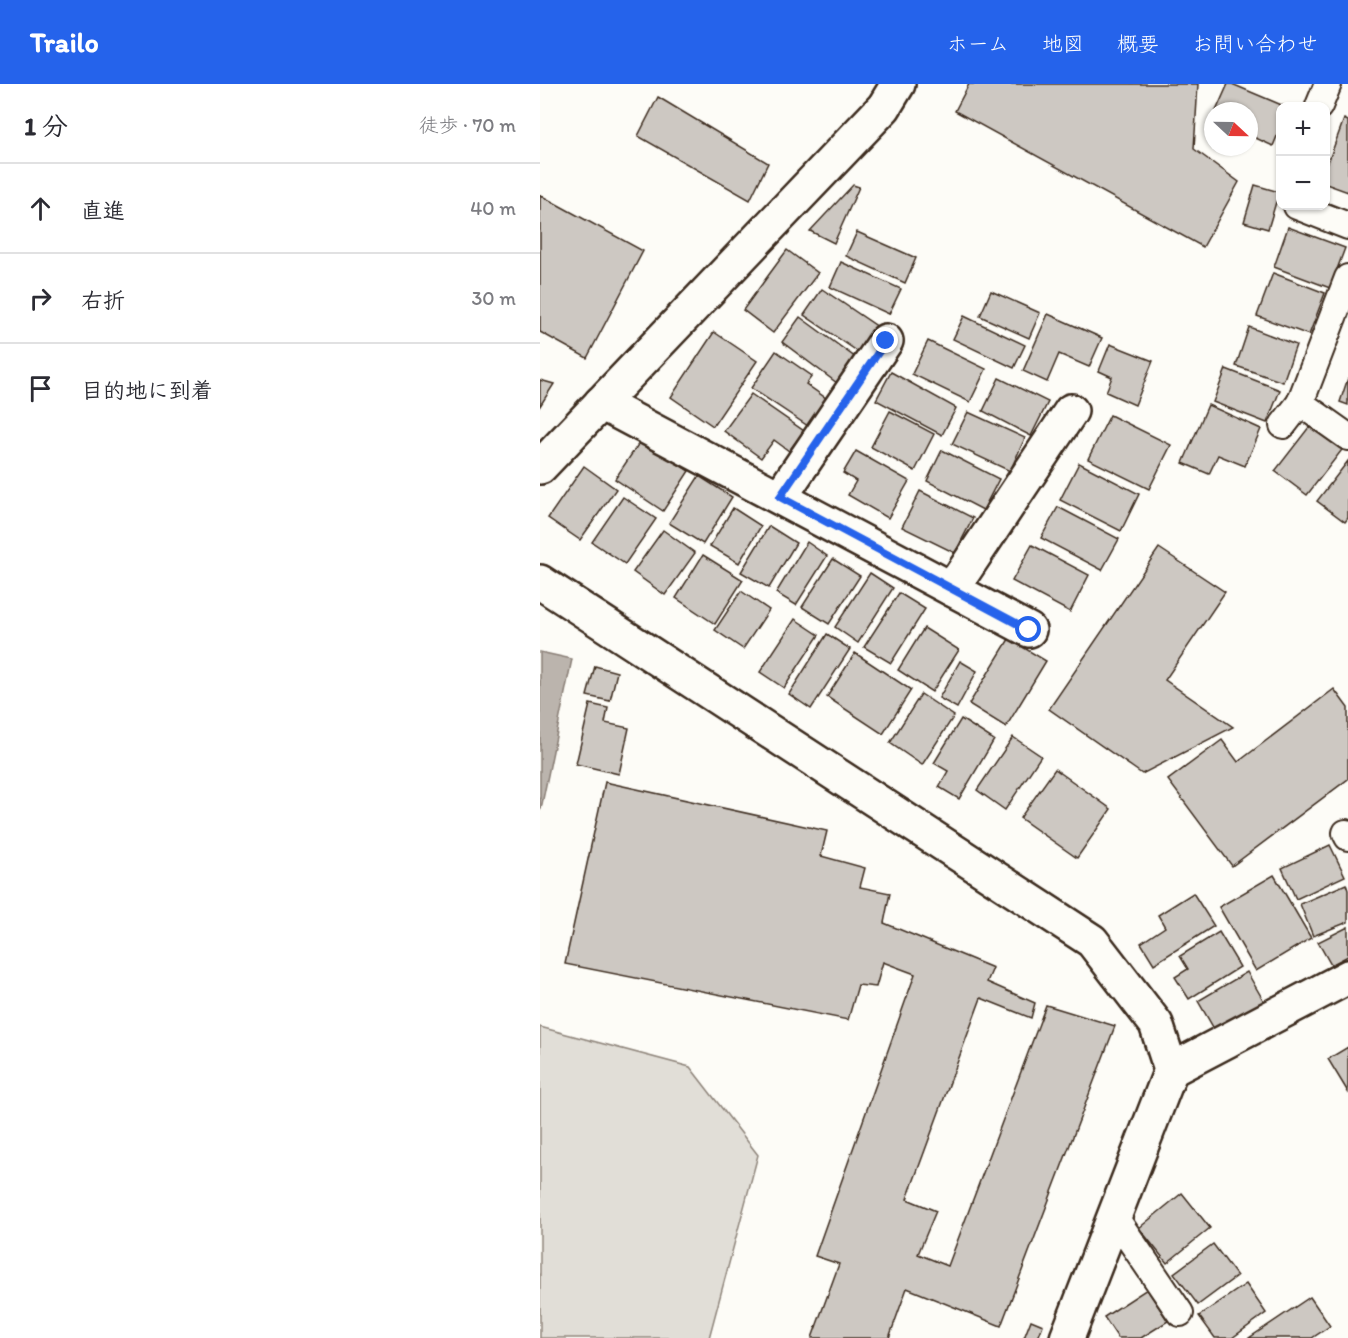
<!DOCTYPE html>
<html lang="ja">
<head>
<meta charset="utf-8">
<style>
	body { margin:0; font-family:Itim,"Klee One",sans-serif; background:#f2f2f3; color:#2b2b33 }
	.controls { position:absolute; right:18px; top:18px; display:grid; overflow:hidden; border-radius:12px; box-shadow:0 2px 4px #0004 }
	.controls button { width:54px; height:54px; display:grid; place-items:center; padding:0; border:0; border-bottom:2px solid #e1e1e2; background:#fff; color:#2b2b33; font:30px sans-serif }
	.compass { position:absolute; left:664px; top:18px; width:54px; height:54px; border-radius:50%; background:#fff; box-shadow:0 2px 4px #0004; rotate:112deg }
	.stop { position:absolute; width:18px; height:18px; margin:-14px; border:4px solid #2563eb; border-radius:50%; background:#fff }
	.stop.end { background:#2563eb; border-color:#fff; box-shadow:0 2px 6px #0008 }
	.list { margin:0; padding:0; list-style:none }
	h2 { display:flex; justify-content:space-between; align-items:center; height:78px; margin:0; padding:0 24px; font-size:26px }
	h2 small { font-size:20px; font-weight:400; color:#7c7c81 }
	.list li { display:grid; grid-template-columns:39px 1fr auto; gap:18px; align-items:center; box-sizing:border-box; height:90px; padding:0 24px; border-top:2px solid #e1e1e2 }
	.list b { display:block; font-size:22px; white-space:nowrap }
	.list em { font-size:20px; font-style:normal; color:#7c7c81 }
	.icon { flex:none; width:33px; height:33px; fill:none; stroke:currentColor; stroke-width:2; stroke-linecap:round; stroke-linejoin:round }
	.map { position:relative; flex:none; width:808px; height:1254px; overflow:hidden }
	header { display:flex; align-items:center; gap:36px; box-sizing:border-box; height:84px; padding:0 30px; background:#2563eb; color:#fff }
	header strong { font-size:28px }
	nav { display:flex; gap:33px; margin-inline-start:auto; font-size:21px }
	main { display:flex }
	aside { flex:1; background:#fff }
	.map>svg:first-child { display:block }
</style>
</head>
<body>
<header>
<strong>Trailo</strong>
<nav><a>ホーム</a><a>地図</a><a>概要</a><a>お問い合わせ</a></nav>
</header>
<main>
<aside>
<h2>1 分<small>徒歩 · 70 m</small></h2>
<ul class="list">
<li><svg class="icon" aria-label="ahead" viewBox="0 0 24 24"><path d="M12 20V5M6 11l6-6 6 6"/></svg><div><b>直進</b></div><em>40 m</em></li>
<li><svg class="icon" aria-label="right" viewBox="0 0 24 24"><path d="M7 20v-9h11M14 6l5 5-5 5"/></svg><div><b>右折</b></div><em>30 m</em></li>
<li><svg class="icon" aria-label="arrive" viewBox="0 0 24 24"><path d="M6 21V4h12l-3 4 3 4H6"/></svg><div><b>目的地に到着</b></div></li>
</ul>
</aside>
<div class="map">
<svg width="808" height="1254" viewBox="0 0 808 1254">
	<rect width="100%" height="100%" fill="#fdfcf7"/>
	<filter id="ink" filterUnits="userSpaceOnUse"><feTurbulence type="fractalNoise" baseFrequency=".0167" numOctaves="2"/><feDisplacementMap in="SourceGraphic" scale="12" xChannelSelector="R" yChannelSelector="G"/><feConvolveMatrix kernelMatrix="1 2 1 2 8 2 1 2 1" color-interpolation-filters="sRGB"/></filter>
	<g filter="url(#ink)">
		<!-- green -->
		<polygon fill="#e1ded7" stroke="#8e847a" stroke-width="1.5" points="0,943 150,983 218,1071 169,1254 0,1254"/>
		<!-- water -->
		<polygon fill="#bbb4ad" stroke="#887d74" stroke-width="1.5" points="0,568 32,575 1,725 0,725"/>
		<!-- building -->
		<g fill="#cdc8c2" stroke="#3b2a1e" stroke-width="1.5">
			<polygon points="429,0 658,0 654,65 699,98 663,163 415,27"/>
			<polygon points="688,0 692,0 744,22 740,22 740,45 733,62 709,51 709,27 676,27"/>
			<polygon points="118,13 228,79 210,116 98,52"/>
			<polygon points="804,35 808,37 808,108 786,100 786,84"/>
			<polygon points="313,101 319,103 294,159 270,147"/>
			<polygon points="715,101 739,108 728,145 704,138"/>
			<polygon points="0,111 103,167 47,274 0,248"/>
			<polygon points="748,143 805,164 790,204 734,183"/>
			<polygon points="317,148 376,174 365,199 306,172"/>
			<polygon points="247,166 278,189 233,249 203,226"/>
			<polygon points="301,178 361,205 349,230 290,203"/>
			<polygon points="733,189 785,209 769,251 717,232"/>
			<polygon points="282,205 338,243 320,269 264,231"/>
			<polygon points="451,207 500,229 489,254 440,232"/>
			<polygon points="508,230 562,254 549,283 519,270 507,298 483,287"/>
			<polygon points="424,232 485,261 474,284 413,255"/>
			<polygon points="260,233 316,274 297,299 242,258"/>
			<polygon points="709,243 756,261 743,298 696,282"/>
			<polygon points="174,248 217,277 173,342 131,313"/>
			<polygon points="388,257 446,285 430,318 372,290"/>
			<polygon points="570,260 613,277 595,321 566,308 572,293 559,287"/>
			<polygon points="236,267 272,292 266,300 290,317 271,344 211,304"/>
			<polygon points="686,285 740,306 727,339 673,318"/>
			<polygon points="351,288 416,324 402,351 336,316"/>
			<polygon points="459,294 508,318 491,352 443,327"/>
			<polygon points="808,294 808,321 800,318"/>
			<polygon points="0,296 14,300 0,322"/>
			<polygon points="211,310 264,347 249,367 234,356 221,374 184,347"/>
			<polygon points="668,321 721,345 705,382 678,371 669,390 643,379"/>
			<polygon points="350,327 394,350 375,387 331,363"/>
			<polygon points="428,328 485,354 470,387 412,360"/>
			<polygon points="570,331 631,361 609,405 548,375"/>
			<polygon points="773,338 805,362 767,411 735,387"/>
			<polygon points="101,356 149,387 123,427 75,395"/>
			<polygon points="402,366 459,395 443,426 387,397"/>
			<polygon points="316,367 369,397 348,434 308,411 316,397 303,389"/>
			<polygon points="808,377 808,434 805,438 777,417"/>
			<polygon points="539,379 599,410 581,447 520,416"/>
			<polygon points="44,382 76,405 40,456 8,434"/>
			<polygon points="159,392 192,413 163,460 129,439"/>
			<polygon points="380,407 433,434 415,469 362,443"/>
			<polygon points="83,413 116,435 85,480 52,458"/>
			<polygon points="518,423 579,455 562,486 501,454"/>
			<polygon points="193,424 221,442 199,479 170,462"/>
			<polygon points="229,442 256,459 229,504 201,488"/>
			<polygon points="123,446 155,469 125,511 93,488"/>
			<polygon points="267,458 287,472 256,521 236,509"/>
			<polygon points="492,461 549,491 530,528 472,497"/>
			<polygon points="619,464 685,508 625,596 693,643 602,690 509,625"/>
			<polygon points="163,471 203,496 175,540 136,514"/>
			<polygon points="293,475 320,492 289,540 262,523"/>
			<polygon points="330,489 353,504 318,559 295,543"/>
			<polygon points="201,507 229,526 203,565 175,546"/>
			<polygon points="359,509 385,525 351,579 324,563"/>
			<polygon points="255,535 279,551 244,604 220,588"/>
			<polygon points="384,544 419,566 392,608 358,586"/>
			<polygon points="287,550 310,565 271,625 249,610"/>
			<polygon points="469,555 506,577 466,643 429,620"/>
			<polygon points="315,569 371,606 343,650 287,613"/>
			<polygon points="420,577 437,587 417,624 399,614"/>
			<polygon points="55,582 77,588 70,617 47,612"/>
			<polygon points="794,605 808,624 808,695 692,782 628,696 682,656 698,678"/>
			<polygon points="381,610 414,632 382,681 350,659"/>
			<polygon points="50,620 68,624 65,639 89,644 79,690 36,680"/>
			<polygon points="421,635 454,656 419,715 399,703 408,687 394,679"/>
			<polygon points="473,653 501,672 465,726 437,706"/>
			<polygon points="515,685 571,725 537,774 480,734"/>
			<polygon points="65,698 287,747 281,772 325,784 320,803 350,809 344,839 453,884 447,898 495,919 491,934 441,914 367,1115 396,1127 378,1170 408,1182 506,921 575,942 461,1242 367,1204 349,1254 272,1254 299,1180 275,1172 375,890 343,878 336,903 318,901 308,936 25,880"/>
			<polygon points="790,761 805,792 756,815 742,784"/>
			<polygon points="734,791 771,854 716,887 679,823"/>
			<polygon points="806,800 808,806 808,838 773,852 760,820"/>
			<polygon points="653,809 674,842 614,880 601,859 625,843 618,831"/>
			<polygon points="808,843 808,872 791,881 778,858"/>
			<polygon points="679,848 700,883 649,915 635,893 648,885 640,872"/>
			<polygon points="707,888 726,921 677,950 658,917"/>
			<polygon points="808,963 808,1008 788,975"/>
			<polygon points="642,1109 670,1144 627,1179 599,1144"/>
			<polygon points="673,1160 697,1192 658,1221 634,1189"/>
			<polygon points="706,1200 726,1229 692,1254 675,1254 659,1232"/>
			<polygon points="607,1205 628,1237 601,1254 578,1254 564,1233"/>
			<polygon points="770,1213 790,1242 772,1254 709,1254"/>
			<polygon points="491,1236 503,1241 498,1254 484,1254"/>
		</g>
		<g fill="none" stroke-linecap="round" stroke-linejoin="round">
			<!-- service casing -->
			<g stroke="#3b2a1e" stroke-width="30">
				<g id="service">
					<polyline points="779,22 788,0"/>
					<polyline points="757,122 808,142"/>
					<polyline points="808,194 760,319 808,353"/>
					<polyline points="743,341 760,319"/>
					<polyline points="806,749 808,753"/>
					<polyline points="574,1132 640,1229"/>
				</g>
			</g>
			<!-- minor casing -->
			<g stroke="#3b2a1e" stroke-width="38">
				<g id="minor">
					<polyline points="61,319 489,546"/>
					<polyline points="240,413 346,257"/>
					<polyline points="0,498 552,857 616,940 631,986 527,1254"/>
					<polyline points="412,505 531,327"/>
					<polyline points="631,986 808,893"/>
				</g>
			</g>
			<!-- tertiary casing -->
			<g stroke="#3b2a1e" stroke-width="38">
				<polyline id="tertiary" points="0,383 344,23 358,0"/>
			</g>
			<!-- service -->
			<use href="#service" stroke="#fdfcf7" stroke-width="26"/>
			<!-- minor -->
			<use href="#minor" stroke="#fdfcf7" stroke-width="33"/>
			<!-- tertiary -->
			<use href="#tertiary" stroke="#fdfcf7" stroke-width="33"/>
		</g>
	</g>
	<g fill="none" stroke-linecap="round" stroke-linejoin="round" filter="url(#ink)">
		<!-- route -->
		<polyline stroke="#2563eb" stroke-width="8" points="346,257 240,413 489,546"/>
	</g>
</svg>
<div class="controls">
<button>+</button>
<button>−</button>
</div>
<svg class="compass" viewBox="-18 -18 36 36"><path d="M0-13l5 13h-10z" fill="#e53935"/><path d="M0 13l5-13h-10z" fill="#7c7c81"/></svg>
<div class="stop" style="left:489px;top:546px"></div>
<div class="stop end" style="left:346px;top:257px"></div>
</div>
</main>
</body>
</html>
